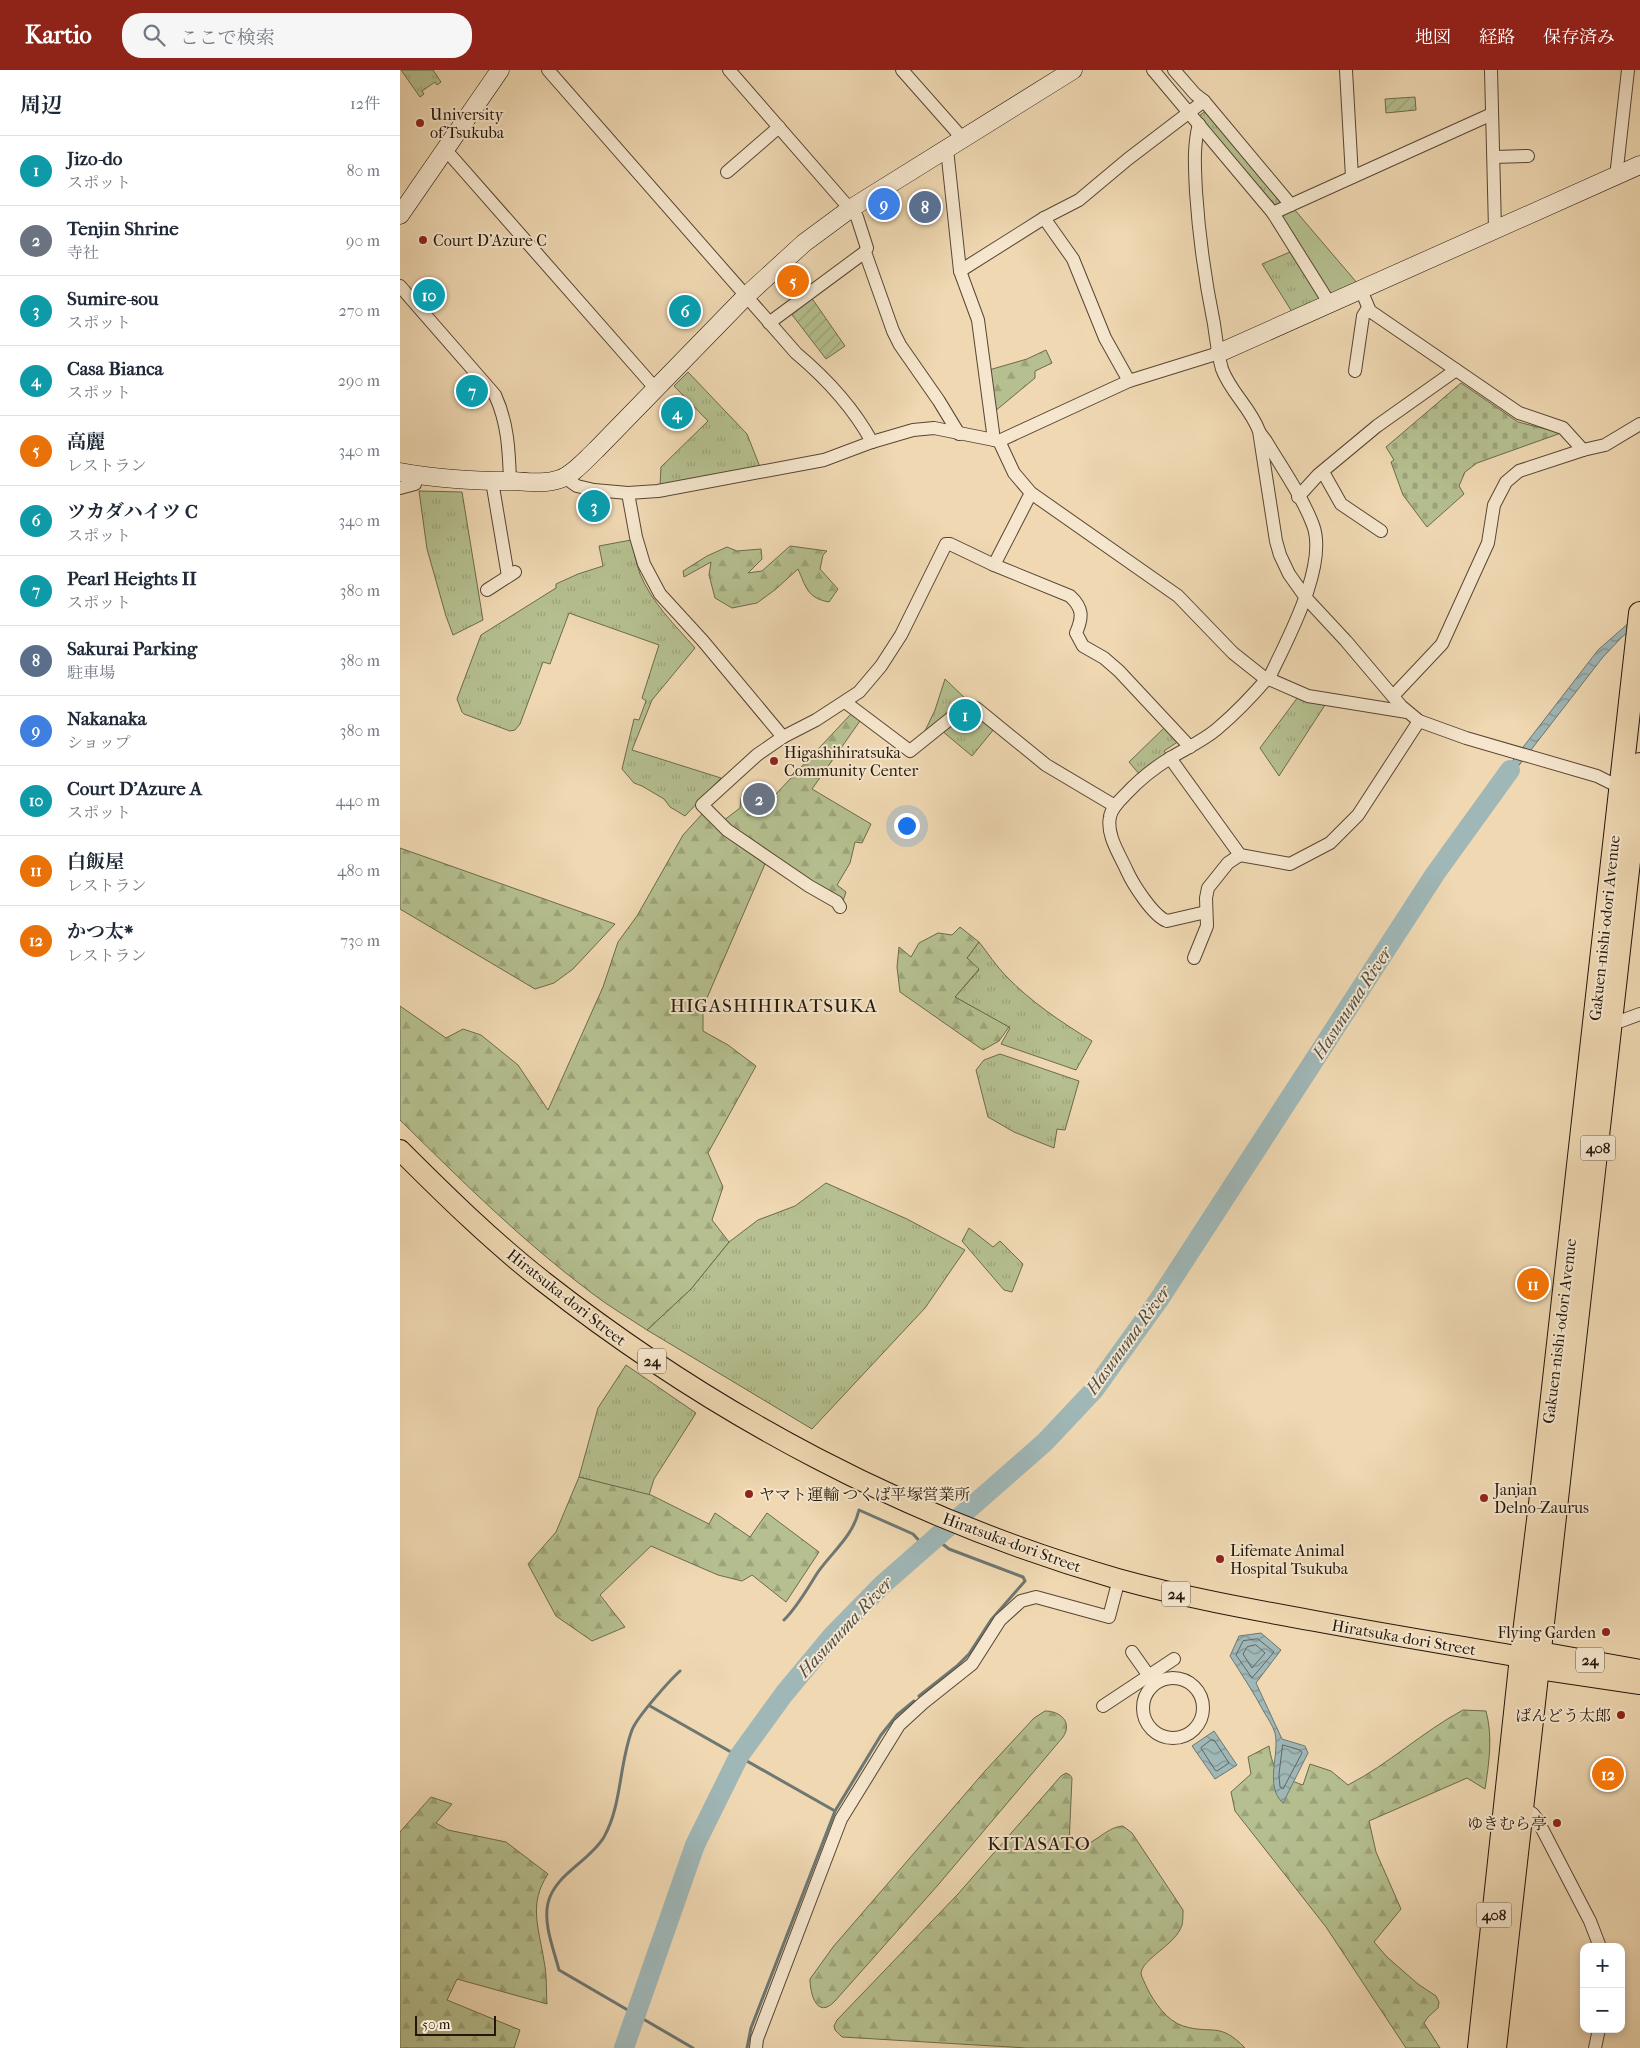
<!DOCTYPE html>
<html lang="ja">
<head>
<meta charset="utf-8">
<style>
	body { margin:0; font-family:"IM FELL French Canon","Noto Serif JP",serif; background:#f6f6f7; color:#1f2937 }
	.controls { position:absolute; right:15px; bottom:15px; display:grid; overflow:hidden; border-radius:10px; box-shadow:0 2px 8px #0003 }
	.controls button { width:45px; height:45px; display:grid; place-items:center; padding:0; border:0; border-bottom:1px solid #e0e1e3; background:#fff; color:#1f2937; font:25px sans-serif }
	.scale { position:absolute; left:15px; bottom:12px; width:81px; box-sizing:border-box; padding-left:5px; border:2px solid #24160a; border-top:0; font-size:14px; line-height:18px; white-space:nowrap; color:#24160a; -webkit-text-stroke:4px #f5e6cd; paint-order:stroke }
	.you { position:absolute; left:506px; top:755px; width:18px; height:18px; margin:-12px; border:4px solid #fff; border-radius:50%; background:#1a73e8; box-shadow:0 0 0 8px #1a73e833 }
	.badge { display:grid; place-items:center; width:32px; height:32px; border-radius:50%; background:#8f2418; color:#fff; font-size:16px; font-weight:700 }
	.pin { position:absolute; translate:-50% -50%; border:2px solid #fff; box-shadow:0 1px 5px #0006 }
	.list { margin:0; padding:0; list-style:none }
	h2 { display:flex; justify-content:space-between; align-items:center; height:65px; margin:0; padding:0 20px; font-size:21px }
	h2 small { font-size:16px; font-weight:400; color:#747a83 }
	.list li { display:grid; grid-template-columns:32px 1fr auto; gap:15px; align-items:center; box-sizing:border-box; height:70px; padding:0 20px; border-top:1px solid #e0e1e3 }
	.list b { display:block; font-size:19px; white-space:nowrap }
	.list p { margin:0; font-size:16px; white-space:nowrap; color:#747a83 }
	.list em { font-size:16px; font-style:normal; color:#747a83 }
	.icon { flex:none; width:28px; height:28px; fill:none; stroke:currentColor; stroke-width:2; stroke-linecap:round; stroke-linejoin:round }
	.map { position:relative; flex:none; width:1240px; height:1978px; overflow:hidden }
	header { display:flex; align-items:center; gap:30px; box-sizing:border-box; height:70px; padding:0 25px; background:#8f2418; color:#fff }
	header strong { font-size:24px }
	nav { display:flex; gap:28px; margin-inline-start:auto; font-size:18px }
	.search { width:350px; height:45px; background:#f6f6f7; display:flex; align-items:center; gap:12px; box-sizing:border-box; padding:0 18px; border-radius:20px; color:#747a83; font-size:19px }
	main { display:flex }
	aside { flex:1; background:#fff }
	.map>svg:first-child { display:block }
</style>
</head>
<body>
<header>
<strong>Kartio</strong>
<div class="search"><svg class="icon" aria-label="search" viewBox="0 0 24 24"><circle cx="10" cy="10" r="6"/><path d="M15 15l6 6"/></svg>ここで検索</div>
<nav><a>地図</a><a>経路</a><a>保存済み</a></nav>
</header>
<main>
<aside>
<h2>周辺<small>12件</small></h2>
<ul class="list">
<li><span class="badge" style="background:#0f9aa8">1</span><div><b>Jizo-do</b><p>スポット</p></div><em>80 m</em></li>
<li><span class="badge" style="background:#6b7280">2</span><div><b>Tenjin Shrine</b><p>寺社</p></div><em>90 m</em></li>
<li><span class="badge" style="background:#0f9aa8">3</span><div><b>Sumire-sou</b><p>スポット</p></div><em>270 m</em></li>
<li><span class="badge" style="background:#0f9aa8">4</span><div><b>Casa Bianca</b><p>スポット</p></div><em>290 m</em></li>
<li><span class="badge" style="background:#e8710a">5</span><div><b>高麗</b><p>レストラン</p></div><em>340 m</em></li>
<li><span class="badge" style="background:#0f9aa8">6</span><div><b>ツカダハイツ C</b><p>スポット</p></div><em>340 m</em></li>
<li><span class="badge" style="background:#0f9aa8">7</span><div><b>Pearl Heights II</b><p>スポット</p></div><em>380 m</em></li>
<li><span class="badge" style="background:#5c6f8a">8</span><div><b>Sakurai Parking</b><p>駐車場</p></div><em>380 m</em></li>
<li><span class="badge" style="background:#3f7fe0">9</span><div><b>Nakanaka</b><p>ショップ</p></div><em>380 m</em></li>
<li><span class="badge" style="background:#0f9aa8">10</span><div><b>Court D'Azure A</b><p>スポット</p></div><em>440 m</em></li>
<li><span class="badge" style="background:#e8710a">11</span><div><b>白飯屋</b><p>レストラン</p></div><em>480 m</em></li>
<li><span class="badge" style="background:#e8710a">12</span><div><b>かつ太*</b><p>レストラン</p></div><em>730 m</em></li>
</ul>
</aside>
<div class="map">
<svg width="1240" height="1978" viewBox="0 0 1240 1978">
	<defs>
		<pattern id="grass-tufts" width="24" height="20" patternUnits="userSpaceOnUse" patternTransform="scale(1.25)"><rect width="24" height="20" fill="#b5bf8f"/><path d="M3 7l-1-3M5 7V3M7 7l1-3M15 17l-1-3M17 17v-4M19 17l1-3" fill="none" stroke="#9ca37a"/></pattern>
		<pattern id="forest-firs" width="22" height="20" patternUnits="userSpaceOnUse" patternTransform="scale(1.25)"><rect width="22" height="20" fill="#b5bf8f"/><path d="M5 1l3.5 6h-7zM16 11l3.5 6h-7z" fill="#9ca37a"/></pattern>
		<pattern id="cemetery-stones" width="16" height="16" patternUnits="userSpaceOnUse" patternTransform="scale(1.25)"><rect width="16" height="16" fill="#b5bf8f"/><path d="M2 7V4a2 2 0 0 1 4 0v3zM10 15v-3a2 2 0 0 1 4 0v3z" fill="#9ca37a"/></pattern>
		<pattern id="garden-furrows" width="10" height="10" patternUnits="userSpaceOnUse" patternTransform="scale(1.25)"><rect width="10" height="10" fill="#b5bf8f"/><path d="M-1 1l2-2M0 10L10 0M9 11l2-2" fill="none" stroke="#9ca37a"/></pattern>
		<pattern id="water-waves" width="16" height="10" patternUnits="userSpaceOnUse" patternTransform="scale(1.25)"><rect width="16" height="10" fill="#9fb7b7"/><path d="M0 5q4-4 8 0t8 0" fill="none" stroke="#819493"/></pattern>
	</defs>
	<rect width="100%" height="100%" fill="#efd8b2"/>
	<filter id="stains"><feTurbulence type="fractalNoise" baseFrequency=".004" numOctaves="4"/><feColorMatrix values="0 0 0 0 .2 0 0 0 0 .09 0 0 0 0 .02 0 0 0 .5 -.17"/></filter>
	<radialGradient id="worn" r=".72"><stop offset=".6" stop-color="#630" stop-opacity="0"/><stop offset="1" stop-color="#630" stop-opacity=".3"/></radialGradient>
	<!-- grass -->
	<g fill="url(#grass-tufts)" stroke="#6c6a4c">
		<polygon points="1,0 33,0 41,12 37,15 35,12 22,21 24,24 20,27"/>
		<polygon points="804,42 807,42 880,132 879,135 875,135 799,46"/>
		<polygon points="890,182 920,226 918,233 894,245 862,194"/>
		<polygon points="288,302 347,364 360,397 260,415 261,397 308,351 274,316"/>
		<polygon points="19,421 62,422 83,550 53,565 46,546 27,479"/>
		<path d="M231,470C234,481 236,493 240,504C252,533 275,555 295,578L252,630L232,680L321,708L285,746L270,737L264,729L242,716L234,713L222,699L234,649L239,650L246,631L242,628L259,575L169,543L150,594L143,592L120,654L115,660L110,661L64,644L62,642L57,629L81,565L156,518V514L178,504L203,496L199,476Z"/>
		<polygon points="545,609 568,631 524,663 535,640"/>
		<polygon points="898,627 925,635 879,706 860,678"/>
		<polygon points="568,639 594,659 572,686 541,660"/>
		<polygon points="765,657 779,671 764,681 767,686 740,705 729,692"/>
		<path d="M579,872C588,883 596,896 606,906C631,932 661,952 692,971L676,1000L601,974L610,958L555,927L579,900L567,888Z"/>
		<polygon points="600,984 679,1011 665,1060 657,1059 654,1078 614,1062 588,1047 576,1000 584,990"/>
		<polygon points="426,1113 507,1149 565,1180 525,1238 412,1359 247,1260 291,1219 329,1172 358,1150 395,1136"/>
		<polygon points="569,1158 593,1177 600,1171 623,1194 612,1222 604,1220 562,1171"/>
		<polygon points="226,1295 296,1343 254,1409 249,1425 179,1407 198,1338"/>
	</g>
	<!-- forest -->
	<g fill="url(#forest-firs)" stroke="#6c6a4c">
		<polygon points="646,280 652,293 635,301 635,308 594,342 589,300 627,289"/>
		<path d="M390,476L427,481L423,485L420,499L438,519L429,532C407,528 406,517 398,499L376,519L357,533L332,538L315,528L309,505L311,492L284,507L283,501L307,486L327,477L337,481L361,479L362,489L348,503L362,501Z"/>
		<path d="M451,644L460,651L412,719L471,754L462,773L455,772L450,793L437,815L446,822L443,831L427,824L323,751L340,738C342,718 342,716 363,712L349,729L361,740Z"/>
		<path d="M304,742L328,768L365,794L303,937V961L328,975L356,996L308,1083L323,1117L312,1150L329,1172L291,1219L247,1260C229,1248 210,1237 193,1224C123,1172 62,1111 0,1050V936L46,968L63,959L81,965L118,995L148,1040L203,917L218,872L237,846L283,765Z"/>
		<polygon points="0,778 215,854 173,899 154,913 135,919 0,839"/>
		<polygon points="560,857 579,872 567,888 579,899 555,927 609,957 599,971 583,980 500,922 497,897 499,877 511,887 519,873 538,863 552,865"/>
		<polygon points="179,1407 251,1425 309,1454 315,1443 350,1467 367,1443 419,1482 386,1532 352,1505 342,1511 318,1505 251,1476 200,1525 225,1557 192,1571 156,1546 128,1494 156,1462"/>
		<path d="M1063,1640L1086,1641C1093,1667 1089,1693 1085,1719L1067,1708L969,1751L976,1782L1001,1839L974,1872L987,1887L1018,1914L1036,1926L1039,1932L1038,1938L1028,1947L1024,1953L1040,1978H1006L926,1857L835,1741L831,1722L851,1704L848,1687L869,1676C873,1701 879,1707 903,1715L910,1694L931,1701L948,1715C989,1694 1022,1662 1063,1640Z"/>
		<path d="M645,1641C660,1641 673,1652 663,1667L538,1815L435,1931C417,1950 410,1924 410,1909L433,1877L585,1701L634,1648Z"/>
		<path d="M666,1703L670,1705L672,1708L669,1774L671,1777C690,1781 704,1757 723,1756L732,1763L783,1840C783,1844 783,1851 782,1855C776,1875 741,1889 741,1904C742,1908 745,1913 747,1918C754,1932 767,1951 783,1956C813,1965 819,1951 845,1978H627L442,1967L435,1960L434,1956L437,1950L558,1824L661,1706Z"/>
		<path d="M31,1727L52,1734L36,1753L48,1760L106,1772L148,1804C128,1834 139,1858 144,1891C147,1905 146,1920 147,1934L57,1909L47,1930L120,1960L114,1978H0V1762Z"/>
	</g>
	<!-- cemetery -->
	<polygon fill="url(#cemetery-stones)" stroke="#6c6a4c" points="1061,313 1118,352 1161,363 1077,393 1065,402 1059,416 1064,424 1027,457 1003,425 991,392 994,390 986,377"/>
	<!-- park -->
	<polygon fill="#b5bf8f" stroke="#6c6a4c" points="894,139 958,214 931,224 882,150 884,143"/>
	<!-- garden -->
	<g fill="url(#garden-furrows)" stroke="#6c6a4c">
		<polygon points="1015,27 1016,40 986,43 985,29"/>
		<polygon points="411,227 445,276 426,289 390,242"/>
	</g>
	<!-- water -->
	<g fill="url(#water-waves)" stroke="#6e7772">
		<polygon points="1240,543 1240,552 1222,567 1203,587 1096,725 1090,720 1198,580"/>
		<path d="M861,1563L881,1580L856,1613L882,1669L905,1676L908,1683L883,1733C864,1716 880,1684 875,1663C873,1656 868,1649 864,1642C854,1623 842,1605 830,1586L839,1566Z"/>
		<polygon points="814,1661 837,1695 815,1709 792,1676"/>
	</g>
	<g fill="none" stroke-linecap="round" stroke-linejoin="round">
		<!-- shore -->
		<g stroke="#626660" stroke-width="1">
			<polygon points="858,1569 874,1582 852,1608 836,1585 843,1571"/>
			<polygon points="856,1575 865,1583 852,1598 843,1584 847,1577"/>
			<polygon points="811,1670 814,1670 829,1693 817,1701 815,1700 801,1678"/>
			<polygon points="883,1675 900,1680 902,1683 883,1719 880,1717 879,1705"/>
		</g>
		<!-- stream -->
		<g stroke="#6e7772" stroke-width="3">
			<path d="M384,1550C398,1536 407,1519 418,1502C433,1481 453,1466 459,1440L513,1464L525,1477"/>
			<path d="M280,1601C269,1611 237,1647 232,1660C219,1694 222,1735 204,1767C189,1792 155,1804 148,1833C143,1854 154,1880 159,1900L293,1978"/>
			<polyline points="519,1626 557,1596 569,1584 591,1550 625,1511 623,1507 549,1479 536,1469"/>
			<polyline points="250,1636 435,1741"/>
			<polyline points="347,1978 351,1958 435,1741 481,1665 497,1645 514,1631"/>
		</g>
		<!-- river -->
		<polyline stroke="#9fb7b7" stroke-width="20" points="224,1978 295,1775 339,1686 384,1624 433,1565 482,1515 645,1372 694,1320 758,1231 1035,804 1110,700"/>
		<!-- street casing -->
		<g stroke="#574634" stroke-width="14">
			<g id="street">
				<path d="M148,0L396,283C427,309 453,337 472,372"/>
				<polyline points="329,0 457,147 467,178 465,182 493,261 500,275 539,331 559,364"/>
				<polyline points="502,0 563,69"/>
				<polyline points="753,0 873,143 930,234"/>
				<polyline points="774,0 795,24 804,31 891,135"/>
				<polyline points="946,0 952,107"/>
				<polyline points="1091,0 1095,159"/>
				<path d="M799,54C793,77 795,99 796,122C799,166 805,210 814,254C816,268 818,285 822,299C831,323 850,337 859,361L876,471L880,485L889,504L906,528L946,571L1001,636L1019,651L1066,668L1197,706L1219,717"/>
				<polyline points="45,79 255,318"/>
				<polyline points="547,79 560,201 578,250 594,370"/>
				<polyline points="1094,87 1128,86"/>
				<polyline points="327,102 379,57"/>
				<polyline points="1216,107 1228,0"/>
				<polyline points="873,143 1092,44"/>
				<polyline points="644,148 673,189 705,268 729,311"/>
				<polyline points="560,201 644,148 679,130 728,89 804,31"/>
				<path d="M0,216L95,325C108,353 109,381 110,411"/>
				<polyline points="961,220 970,241 1119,343 1163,358 1183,380"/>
				<polyline points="369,253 465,182"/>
				<polyline points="955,301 963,246 968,238"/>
				<polyline points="599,371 614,403 631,423 778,526 833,583 862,606 908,626 1007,642"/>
				<polyline points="923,402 941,434 981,461"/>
				<polyline points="164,407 177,416 194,420 228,423 258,421 424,390 472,372 513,360 534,358 599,371 729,311 819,283"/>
				<polyline points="92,411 108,506"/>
				<polyline points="0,418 15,414 17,405"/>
				<polyline points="228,423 236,467 244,494 260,524 303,571 383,667"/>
				<polyline points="898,427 918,405 977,356 1056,300"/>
				<polyline points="594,495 631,423"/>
				<polyline points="87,520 115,502"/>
				<polyline points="993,626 1042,574 1088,473 1094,435 1106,412 1119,401 1183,380 1205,375 1240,354"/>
				<polyline points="445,632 510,681 566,636 576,638 646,695 715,736"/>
				<polyline points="770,688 840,785 890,794 930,773 958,745 1019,651"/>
				<path d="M440,837L437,832L409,816L327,760L302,735L357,685L383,667L416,650L459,622L481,596L501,565L546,474H550L594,495L670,526C683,538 683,547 676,563L683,576L704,588L719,601L790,677"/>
				<path d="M806,842L767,851C753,846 733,814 727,801C720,785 706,765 710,747C711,739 719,731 725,725C738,711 755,697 772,687C787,678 804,670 817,659C836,643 855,623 871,604C888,568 928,495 913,455C902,426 882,398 866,371L860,363"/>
				<polyline points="794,888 807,856 806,828 808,818 828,793 840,785"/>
				<polyline points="1212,951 1221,951 1240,944"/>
				<polyline points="732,1582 749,1606"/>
				<circle cx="773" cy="1638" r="30"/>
				<polyline points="703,1636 774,1589"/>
				<polyline points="1123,1738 1133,1744 1137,1749 1190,1851 1200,1877"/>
				<polyline points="356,1978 357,1969 441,1749 499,1655 523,1633 572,1594 600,1550 621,1531 636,1527 709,1547 719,1509"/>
				<polyline points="1195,1978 1199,1959"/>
			</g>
		</g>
		<!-- secondary casing -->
		<g stroke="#24160a" stroke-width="19">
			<g id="secondary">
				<polyline points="0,145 100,0"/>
				<polyline points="819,283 1240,95"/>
				<path d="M0,402C38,409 76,411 114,411C129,412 146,414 160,409C174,404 185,390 196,380L346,226L404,173L450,139L673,0"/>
			</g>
		</g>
		<!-- primary casing -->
		<g stroke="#24160a" stroke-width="22">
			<g id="primary">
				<path d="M0,1080C46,1126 93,1172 144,1212C315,1346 509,1449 718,1509C783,1527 849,1539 915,1551C984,1564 1052,1575 1121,1587L1140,1582L1240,1600"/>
				<polyline points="1124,1589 1139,1599 1240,1614"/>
			</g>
		</g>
		<!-- highway casing -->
		<g stroke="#24160a" stroke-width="24">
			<g id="highway">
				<polyline points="1079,1978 1121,1587 1140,1434 1240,543"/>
				<polyline points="1095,1978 1240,694"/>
			</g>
		</g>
		<!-- street -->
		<use href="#street" stroke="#f5e6cd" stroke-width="12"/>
		<!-- secondary -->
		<use href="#secondary" stroke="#f5e6cd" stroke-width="18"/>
		<!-- primary -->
		<use href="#primary" stroke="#efd8b2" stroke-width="20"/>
		<!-- highway -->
		<use href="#highway" stroke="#efd8b2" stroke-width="22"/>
	</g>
	<!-- markers -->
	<g fill="#8f2418" stroke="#f5e6cd" stroke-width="2">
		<circle cx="20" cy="53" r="5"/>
		<circle cx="23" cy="170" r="5"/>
		<circle cx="374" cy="691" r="5"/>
		<circle cx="349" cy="1424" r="5"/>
		<circle cx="1084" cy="1428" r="5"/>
		<circle cx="820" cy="1489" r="5"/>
		<circle cx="1206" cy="1562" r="5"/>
		<circle cx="1221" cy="1645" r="5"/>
		<circle cx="1157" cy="1753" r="5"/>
	</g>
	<g text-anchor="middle" stroke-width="4" stroke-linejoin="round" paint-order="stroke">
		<!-- shield labels -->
		<g fill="#f5e6cd" stroke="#635444" stroke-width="1">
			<rect x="1180.5" y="1065.5" width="35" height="25" rx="4"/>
			<rect x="238" y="1278.5" width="28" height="25" rx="4"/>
			<rect x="762" y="1511.5" width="28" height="25" rx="4"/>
			<rect x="1176" y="1577.5" width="28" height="25" rx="4"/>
			<rect x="1076.5" y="1832.5" width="35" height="25" rx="4"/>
		</g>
		<g font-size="15" font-weight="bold" fill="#24160a">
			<text x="1198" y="1083">408</text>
			<text x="252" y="1296">24</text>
			<text x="776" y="1529">24</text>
			<text x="1190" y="1595">24</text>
			<text x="1094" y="1850">408</text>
		</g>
		<!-- poi labels -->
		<g font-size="16" fill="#24160a" stroke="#f5e6cd" text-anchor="start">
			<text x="30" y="50">University<tspan x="30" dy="18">of Tsukuba</tspan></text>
			<text x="33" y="176">Court D'Azure C</text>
			<text x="384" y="688">Higashihiratsuka<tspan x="384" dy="18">Community Center</tspan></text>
			<text x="1094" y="1425">Janjan<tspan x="1094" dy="18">Delno-Zaurus</tspan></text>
			<text x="359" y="1430">ヤマト運輸 つくば平塚営業所</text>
			<text x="830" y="1486">Lifemate Animal<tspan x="830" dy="18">Hospital Tsukuba</tspan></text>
			<text x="1196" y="1568" text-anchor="end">Flying Garden</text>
			<text x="1211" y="1651" text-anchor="end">ばんどう太郎</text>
			<text x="1147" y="1759" text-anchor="end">ゆきむら亭</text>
		</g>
		<!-- street labels -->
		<g font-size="16" fill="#24160a" stroke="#f5e6cd">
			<text transform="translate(1204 858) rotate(-84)" y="6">Gakuen-nishi-odori Avenue</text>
			<text transform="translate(167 1227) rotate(38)" y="6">Hiratsuka-dori Street</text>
			<text transform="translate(1159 1261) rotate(-83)" y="6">Gakuen-nishi-odori Avenue</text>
			<text transform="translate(612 1472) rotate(20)" y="6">Hiratsuka-dori Street</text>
			<text transform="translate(1004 1567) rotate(10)" y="6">Hiratsuka-dori Street</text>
		</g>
		<!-- water labels -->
		<g font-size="18" font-style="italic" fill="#4f4e47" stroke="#f5e6cd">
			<text transform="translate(952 933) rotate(-57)" y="6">Hasunuma River</text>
			<text transform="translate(728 1270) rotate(-54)" y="6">Hasunuma River</text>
			<text transform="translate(445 1557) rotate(-47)" y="6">Hasunuma River</text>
		</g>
		<!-- quarter labels -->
		<g font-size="19" letter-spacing="1" fill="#24160a" stroke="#f5e6cd">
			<text x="374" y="942">HIGASHIHIRATSUKA</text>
			<text x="639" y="1780">KITASATO</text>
		</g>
	</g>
	<rect width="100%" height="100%" filter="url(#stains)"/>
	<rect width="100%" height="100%" fill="url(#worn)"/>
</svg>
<div class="controls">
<button>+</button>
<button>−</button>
</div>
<div class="scale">50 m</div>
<div class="you"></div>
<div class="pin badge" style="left:565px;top:645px;background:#0f9aa8">1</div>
<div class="pin badge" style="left:359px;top:729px;background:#6b7280">2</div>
<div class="pin badge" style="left:194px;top:436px;background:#0f9aa8">3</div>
<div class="pin badge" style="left:277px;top:343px;background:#0f9aa8">4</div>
<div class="pin badge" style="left:393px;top:211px;background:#e8710a">5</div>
<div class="pin badge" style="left:285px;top:241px;background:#0f9aa8">6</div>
<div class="pin badge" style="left:72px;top:321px;background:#0f9aa8">7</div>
<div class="pin badge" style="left:525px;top:137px;background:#5c6f8a">8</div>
<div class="pin badge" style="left:484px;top:134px;background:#3f7fe0">9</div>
<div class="pin badge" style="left:29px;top:225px;background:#0f9aa8">10</div>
<div class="pin badge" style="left:1133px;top:1214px;background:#e8710a">11</div>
<div class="pin badge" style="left:1208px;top:1704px;background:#e8710a">12</div>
</div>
</main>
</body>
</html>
